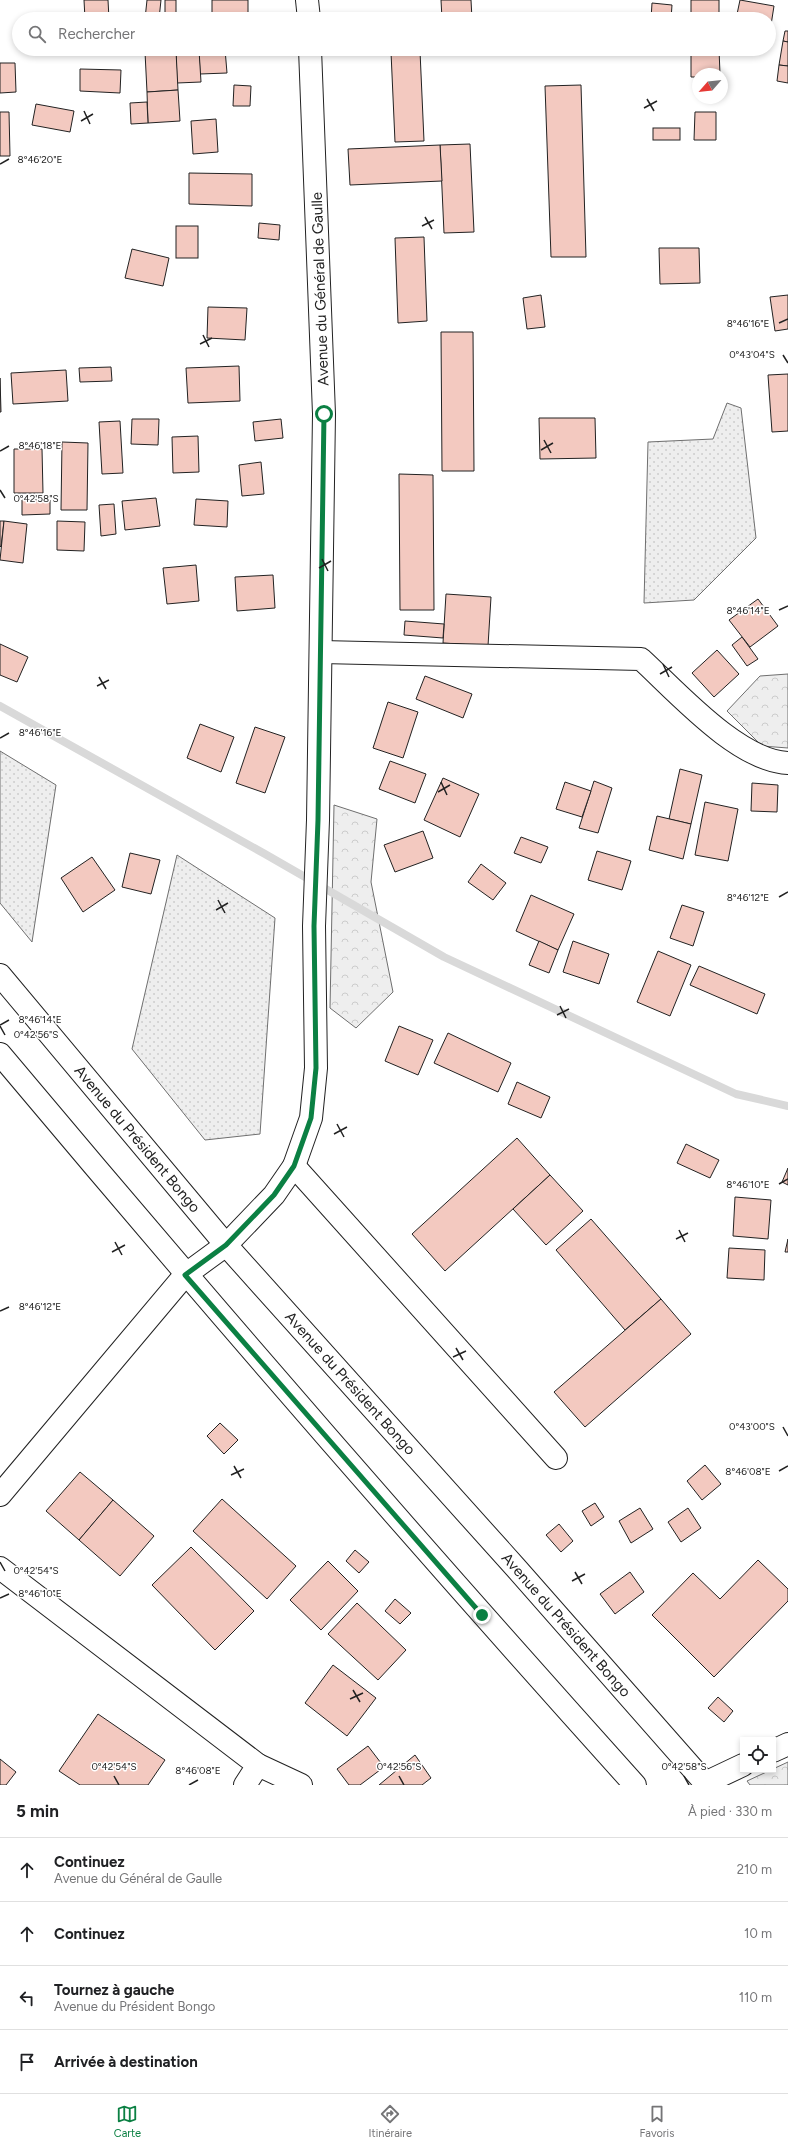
<!DOCTYPE html>
<html lang="fr">
<head>
<meta charset="utf-8">
<style>
	body { margin:0; font-family:Figtree,sans-serif; background:#f6f6f6; color:#202124 }
	.controls { position:absolute; right:12px; bottom:12px; display:grid; overflow:hidden; border-radius:0px; box-shadow:0 2px 6px #0003 }
	.controls button { width:36px; height:36px; display:grid; place-items:center; padding:0; border:0; border-bottom:1px solid #e0e0e0; background:#fff; color:#202124; font:20px sans-serif }
	.compass { position:absolute; left:692px; top:68px; width:36px; height:36px; border-radius:50%; background:#fff; box-shadow:0 2px 6px #0003; rotate:242deg }
	.stop { position:absolute; width:12px; height:12px; margin:-9px; border:3px solid #0b8043; border-radius:50%; background:#fff }
	.stop.end { background:#0b8043; border-color:#fff; box-shadow:0 1px 4px #0008 }
	.list { margin:0; padding:0; list-style:none }
	h2 { display:flex; justify-content:space-between; align-items:center; height:52px; margin:0; padding:0 16px; font-size:17px }
	h2 small { font-size:13px; font-weight:400; color:#757577 }
	.list li { display:grid; grid-template-columns:26px 1fr auto; gap:12px; align-items:center; box-sizing:border-box; height:64px; padding:0 16px; border-top:1px solid #e0e0e0 }
	.list b { display:block; font-size:15px; white-space:nowrap }
	.list p { margin:0; font-size:13px; white-space:nowrap; color:#757577 }
	.list em { font-size:13px; font-style:normal; color:#757577 }
	.icon { flex:none; width:22px; height:22px; fill:none; stroke:currentColor; stroke-width:2; stroke-linecap:round; stroke-linejoin:round }
	.map { position:relative; flex:none; width:788px; height:1785px; overflow:hidden }
	.search { position:absolute; background:#fff; box-shadow:0 2px 6px #0003; left:12px; right:12px; top:12px; height:44px; display:flex; align-items:center; gap:10px; box-sizing:border-box; padding:0 14px; border-radius:22px; color:#757577; font-size:15px }
	.sheet { height:308px; background:#fff }
	nav { display:flex; justify-content:space-around; align-items:center; box-sizing:border-box; height:56px; border-top:1px solid #e0e0e0; background:#fff; font-size:11px; color:#757577 }
	nav a { display:grid; justify-items:center; gap:2px }
	nav .on { color:#0b8043 }
	.map>svg:first-child { display:block }
</style>
</head>
<body>
<div class="map">
<svg width="788" height="1785" viewBox="0 0 788 1785">
	<defs>
		<pattern id="grass-dots" width="8" height="8" patternUnits="userSpaceOnUse"><rect width="8" height="8" fill="#eee"/><path d="M2 2h.1M6 6h.1" fill="none" stroke="#ccc" stroke-width="1.8" stroke-linecap="round"/></pattern>
		<pattern id="forest-crowns" width="20" height="18" patternUnits="userSpaceOnUse"><rect width="20" height="18" fill="#eee"/><path d="M2 6a3 3 0 1 1 6 0M12 15a3 3 0 1 1 6 0" fill="none" stroke="#ccc"/></pattern>
	</defs>
	<rect width="100%" height="100%" fill="#fff"/>
	<!-- grass -->
	<g fill="url(#grass-dots)" stroke="#6f6f6f">
		<polygon points="727,403 741,408 756,538 694,600 644,603 648,442 713,439"/>
		<polygon points="0,751 56,785 32,942 0,903"/>
		<polygon points="177,855 275,918 260,1134 205,1140 132,1049"/>
	</g>
	<!-- forest -->
	<g fill="url(#forest-crowns)" stroke="#6f6f6f">
		<polygon points="788,674 788,748 762,746 727,711 760,676"/>
		<polygon points="334,805 377,819 371,882 393,992 356,1028 330,1008"/>
		<polygon points="788,1762 788,1785 750,1785 747,1781"/>
	</g>
	<g fill="none" stroke-linecap="round" stroke-linejoin="round">
		<!-- stream -->
		<polyline stroke="#d9d9d9" stroke-width="8" points="0,706 265,854 444,957 736,1094 788,1106"/>
	</g>
	<!-- building -->
	<g fill="#f3c9c0" stroke="#222">
		<polygon points="84,0 108,0 109,19 85,19"/>
		<polygon points="147,0 161,0 159,19 145,19"/>
		<rect x="165" y="0" width="11" height="15"/>
		<rect x="212" y="0" width="36" height="19"/>
		<polygon points="441,0 471,0 472,19 442,19"/>
		<rect x="691" y="0" width="28" height="19"/>
		<polygon points="740,0 774,6 771,25 769,24 769,19 736,19"/>
		<polygon points="652,3 672,5 671,19 651,19"/>
		<polygon points="785,31 788,31 788,42 783,41"/>
		<polygon points="783,41 788,42 788,66 779,65"/>
		<polygon points="225,49 227,73 200,74 199,50"/>
		<polygon points="691,49 719,49 720,74 698,74 698,77 691,77"/>
		<polygon points="199,50 201,82 177,83 176,51"/>
		<polygon points="176,51 178,90 147,92 145,52"/>
		<polygon points="420,51 424,141 395,142 391,52"/>
		<polygon points="0,63 15,63 16,92 0,93"/>
		<polygon points="779,65 788,66 788,83 777,81"/>
		<polygon points="80,69 121,70 120,93 80,91"/>
		<polygon points="234,85 251,86 250,106 233,106"/>
		<polygon points="581,85 586,257 551,257 545,86"/>
		<polygon points="178,90 180,121 148,123 147,92"/>
		<polygon points="147,102 148,123 131,124 130,103"/>
		<polygon points="36,104 74,111 70,132 32,125"/>
		<polygon points="0,112 9,112 10,156 0,156"/>
		<polygon points="695,112 716,112 716,140 694,140"/>
		<polygon points="216,119 218,152 193,154 191,121"/>
		<rect x="653" y="128" width="27" height="12"/>
		<polygon points="470,144 474,232 444,233 440,145"/>
		<polygon points="440,145 442,181 350,185 348,149"/>
		<polygon points="189,173 252,174 252,206 189,204"/>
		<polygon points="259,223 280,225 279,240 258,238"/>
		<rect x="176" y="226" width="22" height="32"/>
		<polygon points="424,237 427,321 398,323 395,238"/>
		<polygon points="659,248 699,248 700,283 660,284"/>
		<polygon points="132,249 169,258 163,286 125,278"/>
		<polygon points="541,295 545,327 527,329 523,298"/>
		<polygon points="788,295 788,329 775,331 770,297"/>
		<polygon points="208,307 247,308 245,340 207,338"/>
		<polygon points="441,332 473,332 474,471 442,471"/>
		<polygon points="239,366 240,401 188,403 186,368"/>
		<polygon points="111,367 112,381 80,382 79,368"/>
		<polygon points="66,370 68,401 13,404 11,373"/>
		<polygon points="788,374 788,431 772,432 768,375"/>
		<polygon points="0,378 1,412 0,412"/>
		<polygon points="539,418 595,418 596,458 540,459"/>
		<polygon points="132,419 159,419 158,445 131,444"/>
		<polygon points="281,419 283,438 255,441 253,422"/>
		<polygon points="120,421 123,473 102,474 99,422"/>
		<polygon points="198,436 199,472 173,473 172,437"/>
		<polygon points="62,442 88,443 87,510 61,510"/>
		<polygon points="14,449 42,449 43,493 14,493"/>
		<polygon points="261,462 264,494 242,496 239,465"/>
		<polygon points="399,474 433,475 434,610 400,610"/>
		<polygon points="156,498 160,526 125,530 122,501"/>
		<polygon points="196,499 228,501 227,527 194,525"/>
		<polygon points="22,500 50,500 50,514 22,515"/>
		<polygon points="114,504 116,534 101,536 99,505"/>
		<polygon points="0,521 4,521 1,547 0,546"/>
		<polygon points="4,521 27,524 23,563 0,560"/>
		<polygon points="57,521 85,522 84,551 57,550"/>
		<polygon points="196,565 199,601 167,604 163,568"/>
		<polygon points="273,575 275,608 237,611 235,577"/>
		<polygon points="446,594 491,597 488,646 443,643"/>
		<polygon points="758,599 778,626 750,647 729,620"/>
		<polygon points="405,621 444,624 443,638 404,635"/>
		<polygon points="742,637 758,659 747,666 732,645"/>
		<polygon points="0,644 28,657 17,682 0,675"/>
		<polygon points="717,650 739,674 714,697 692,673"/>
		<polygon points="425,676 472,694 463,718 416,699"/>
		<polygon points="388,702 418,712 403,758 373,748"/>
		<polygon points="200,724 234,737 221,772 187,758"/>
		<polygon points="255,727 285,737 265,793 236,783"/>
		<polygon points="390,761 426,774 415,803 379,789"/>
		<polygon points="680,769 702,775 691,824 669,819"/>
		<polygon points="443,778 479,794 460,837 424,820"/>
		<polygon points="594,781 612,788 598,833 579,828"/>
		<polygon points="565,782 591,791 582,817 556,809"/>
		<polygon points="752,783 778,785 777,812 751,811"/>
		<polygon points="705,802 738,809 728,861 695,855"/>
		<polygon points="657,816 691,824 683,859 649,850"/>
		<polygon points="423,831 433,858 395,872 384,845"/>
		<polygon points="521,837 548,847 541,863 514,853"/>
		<polygon points="597,851 631,861 622,890 588,880"/>
		<polygon points="130,853 160,860 151,894 122,887"/>
		<polygon points="92,857 115,890 83,912 61,878"/>
		<polygon points="481,864 506,883 493,900 468,882"/>
		<polygon points="531,895 574,914 558,950 516,931"/>
		<polygon points="682,905 704,912 693,946 670,938"/>
		<polygon points="539,941 558,950 549,973 529,965"/>
		<polygon points="573,941 609,954 599,984 563,972"/>
		<polygon points="658,951 691,965 670,1016 637,1002"/>
		<polygon points="699,966 765,994 757,1014 690,985"/>
		<polygon points="399,1026 433,1040 418,1075 385,1061"/>
		<polygon points="448,1033 511,1063 498,1092 434,1063"/>
		<polygon points="517,1082 550,1097 541,1118 508,1104"/>
		<polygon points="517,1138 550,1175 445,1271 412,1234"/>
		<polygon points="686,1144 719,1160 710,1178 677,1163"/>
		<polygon points="788,1168 788,1185 782,1182"/>
		<polygon points="550,1175 583,1211 546,1245 513,1209"/>
		<polygon points="735,1197 771,1200 768,1239 733,1236"/>
		<polygon points="591,1219 661,1299 625,1330 556,1250"/>
		<polygon points="788,1239 788,1252 785,1252"/>
		<polygon points="729,1248 765,1250 764,1280 727,1278"/>
		<polygon points="661,1299 691,1334 585,1427 554,1392"/>
		<polygon points="220,1423 238,1440 224,1454 207,1436"/>
		<polygon points="705,1465 721,1484 702,1500 687,1481"/>
		<polygon points="80,1472 113,1500 79,1540 46,1511"/>
		<polygon points="222,1499 296,1566 267,1599 193,1531"/>
		<polygon points="113,1500 154,1536 120,1576 79,1540"/>
		<polygon points="595,1503 604,1517 591,1526 582,1511"/>
		<polygon points="640,1508 653,1529 631,1543 619,1521"/>
		<polygon points="688,1508 701,1528 681,1542 668,1522"/>
		<polygon points="559,1524 573,1541 561,1552 546,1535"/>
		<polygon points="191,1547 254,1611 215,1650 152,1585"/>
		<polygon points="355,1550 369,1562 359,1573 346,1561"/>
		<polygon points="758,1560 788,1589 788,1601 714,1677 652,1615 693,1573 720,1599"/>
		<polygon points="328,1561 358,1591 321,1630 290,1600"/>
		<polygon points="630,1572 644,1592 615,1614 600,1594"/>
		<polygon points="395,1599 411,1613 400,1624 385,1611"/>
		<polygon points="357,1603 406,1650 378,1680 328,1634"/>
		<polygon points="333,1665 376,1698 347,1736 305,1703"/>
		<polygon points="718,1697 733,1711 724,1722 708,1708"/>
		<polygon points="98,1714 165,1760 148,1785 80,1785 59,1771"/>
		<polygon points="368,1746 384,1767 360,1785 349,1785 337,1769"/>
		<polygon points="415,1755 431,1778 422,1785 379,1785"/>
		<polygon points="0,1759 16,1772 6,1785 0,1785"/>
	</g>
	<g fill="none" stroke-linecap="round" stroke-linejoin="round">
		<!-- minor casing -->
		<g stroke="#222" stroke-width="24">
			<g id="minor">
				<path d="M321,652L641,659C677,692 738,761 788,763"/>
				<polyline points="294,1166 556,1458"/>
				<polyline points="0,1495 185,1275"/>
				<polyline points="0,1568 258,1765 245,1785"/>
				<polyline points="773,1751 788,1744"/>
				<polyline points="258,1765 301,1785"/>
				<polyline points="705,1783 743,1765"/>
			</g>
		</g>
		<!-- tertiary casing -->
		<g stroke="#222" stroke-width="24">
			<g id="tertiary">
				<polyline points="307,0 309,19"/>
				<path id="s1" d="M0,975L226,1245L516,1568L707,1785"/>
				<path d="M0,1054C208,1302 419,1545 635,1785"/>
				<polyline points="185,1275 226,1245 274,1195 294,1166 311,1118 316,1068 314,926 318,820 324,414 310,49"/>
			</g>
		</g>
		<!-- minor -->
		<use href="#minor" stroke="#fff" stroke-width="22"/>
		<!-- tertiary -->
		<use href="#tertiary" stroke="#fff" stroke-width="22"/>
	</g>
	<g fill="none" stroke-linecap="round" stroke-linejoin="round">
		<!-- route -->
		<polyline stroke="#0b8043" stroke-width="5" points="324,414 318,820 314,926 316,1068 311,1118 294,1166 274,1195 226,1245 185,1275 482,1615"/>
	</g>
	<!-- ticks -->
	<path fill="none" stroke="#222" stroke-width="1.5" d="M647,99L654,111M644,108L657,101M84,111L90,124M81,121L93,114M0,164L9,159M425,217L432,229M422,226L434,220M779,323L788,319M203,335L209,347M200,344L212,338M783,355L788,363M544,440L551,453M541,450L553,443M0,451L9,446M0,490L5,498M322,559L328,571M319,568L331,561M779,610L788,606M663,664L669,677M660,674L672,667M99,677L106,689M97,686L109,680M0,738L9,733M441,782L447,795M438,792L450,785M779,897L788,892M218,900L225,913M216,910L228,903M560,1006L566,1018M557,1015L569,1009M0,1025L9,1020M0,1026L5,1035M337,1124L344,1137M334,1134L347,1127M779,1184L788,1179M679,1230L685,1242M676,1239L688,1233M115,1242L122,1255M112,1252L125,1245M0,1311L9,1307M456,1348L463,1360M453,1357L466,1351M783,1427L788,1436M234,1466L241,1478M779,1471L788,1466M231,1475L244,1469M0,1562L5,1571M575,1572L582,1584M572,1581L585,1574M0,1598L9,1594M353,1690L360,1702M350,1699L363,1693M114,1776L119,1785M399,1776L404,1785M684,1776L689,1785M189,1785L198,1780"/>
	<g text-anchor="middle" stroke-width="3" stroke-linejoin="round" paint-order="stroke">
		<!-- street labels -->
		<g font-size="15" fill="#222" stroke="#fff">
			<text transform="translate(320 289) rotate(-92)" y="5">Avenue du Général de Gaulle</text>
			<text dy="5" stroke="none"><textPath href="#s1" startOffset="214">Avenue du Président Bongo</textPath></text>
			<text dy="5" stroke="none"><textPath href="#s1" startOffset="538">Avenue du Président Bongo</textPath></text>
			<text dy="5" stroke="none"><textPath href="#s1" startOffset="862">Avenue du Président Bongo</textPath></text>
		</g>
	</g>
	<g font-size="10" text-anchor="middle" fill="#222" stroke="#fff" stroke-width="3" stroke-linejoin="round" paint-order="stroke">
		<text x="40" y="163">8°46'20"E</text>
		<text x="748" y="327">8°46'16"E</text>
		<text x="752" y="358">0°43'04"S</text>
		<text x="40" y="449">8°46'18"E</text>
		<text x="36" y="502">0°42'58"S</text>
		<text x="748" y="614">8°46'14"E</text>
		<text x="40" y="736">8°46'16"E</text>
		<text x="748" y="901">8°46'12"E</text>
		<text x="40" y="1023">8°46'14"E</text>
		<text x="36" y="1038">0°42'56"S</text>
		<text x="748" y="1188">8°46'10"E</text>
		<text x="40" y="1310">8°46'12"E</text>
		<text x="752" y="1430">0°43'00"S</text>
		<text x="748" y="1475">8°46'08"E</text>
		<text x="36" y="1574">0°42'54"S</text>
		<text x="40" y="1597">8°46'10"E</text>
		<text x="114" y="1770">0°42'54"S</text>
		<text x="399" y="1770">0°42'56"S</text>
		<text x="684" y="1770">0°42'58"S</text>
		<text x="198" y="1774">8°46'08"E</text>
	</g>
</svg>
<div class="controls">
<button><svg class="icon" aria-label="locate" viewBox="0 0 24 24"><circle cx="12" cy="12" r="6"/><path d="M12 2v4M12 18v4M2 12h4M18 12h4"/></svg></button>
</div>
<svg class="compass" viewBox="-18 -18 36 36"><path d="M0-13l5 13h-10z" fill="#e53935"/><path d="M0 13l5-13h-10z" fill="#757577"/></svg>
<div class="stop" style="left:324px;top:414px"></div>
<div class="stop end" style="left:482px;top:1615px"></div>
<div class="search"><svg class="icon" aria-label="search" viewBox="0 0 24 24"><circle cx="10" cy="10" r="6"/><path d="M15 15l6 6"/></svg>Rechercher</div>
</div>
<section class="sheet">
<h2>5 min<small>À pied · 330 m</small></h2>
<ul class="list">
<li><svg class="icon" aria-label="ahead" viewBox="0 0 24 24"><path d="M12 20V5M6 11l6-6 6 6"/></svg><div><b>Continuez</b><p>Avenue du Général de Gaulle</p></div><em>210 m</em></li>
<li><svg class="icon" aria-label="ahead" viewBox="0 0 24 24"><path d="M12 20V5M6 11l6-6 6 6"/></svg><div><b>Continuez</b></div><em>10 m</em></li>
<li><svg class="icon" aria-label="left" viewBox="0 0 24 24"><path d="M17 20v-9H6M10 6l-5 5 5 5"/></svg><div><b>Tournez à gauche</b><p>Avenue du Président Bongo</p></div><em>110 m</em></li>
<li><svg class="icon" aria-label="arrive" viewBox="0 0 24 24"><path d="M6 21V4h12l-3 4 3 4H6"/></svg><div><b>Arrivée à destination</b></div></li>
</ul>
</section>
<nav>
<a class="on"><svg class="icon" aria-label="map" viewBox="0 0 24 24"><path d="M3 6l6-2 6 2 6-2v14l-6 2-6-2-6 2zM9 4v14M15 6v14"/></svg>Carte</a>
<a><svg class="icon" aria-label="directions" viewBox="0 0 24 24"><path d="M12 3l9 9-9 9-9-9zM9 14v-3h6M13 9l2 2-2 2"/></svg>Itinéraire</a>
<a><svg class="icon" aria-label="saved" viewBox="0 0 24 24"><path d="M7 4h10v16l-5-4-5 4z"/></svg>Favoris</a>
</nav>
</body>
</html>
